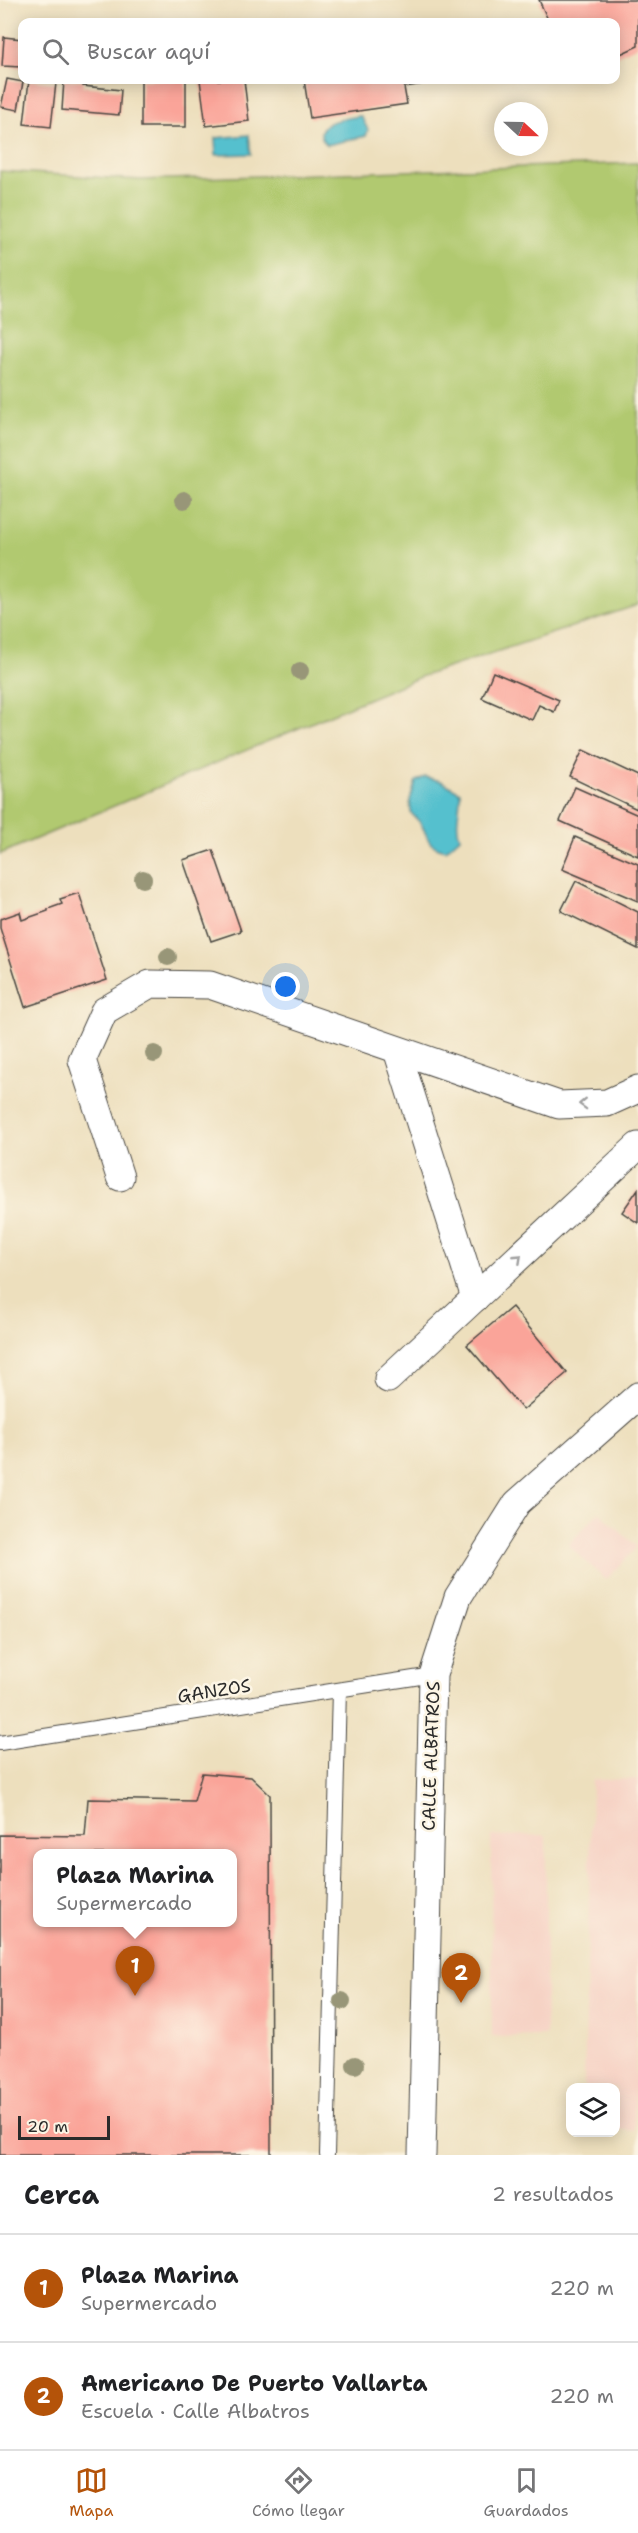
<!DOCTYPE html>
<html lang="es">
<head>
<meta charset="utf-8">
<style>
	body { margin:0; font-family:"Shantell Sans",sans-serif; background:#f6f6f6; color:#202124 }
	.controls { position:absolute; right:18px; bottom:18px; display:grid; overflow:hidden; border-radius:12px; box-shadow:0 3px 15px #0003 }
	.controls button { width:54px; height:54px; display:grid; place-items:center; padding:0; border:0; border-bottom:2px solid #e0e0e0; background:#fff; color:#202124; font:30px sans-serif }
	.compass { position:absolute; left:494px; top:102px; width:54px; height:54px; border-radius:50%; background:#fff; box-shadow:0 3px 15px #0003; rotate:112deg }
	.scale { position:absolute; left:18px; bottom:15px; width:92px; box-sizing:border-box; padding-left:6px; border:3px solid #2b2b2b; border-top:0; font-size:16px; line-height:21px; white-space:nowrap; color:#2b2b2b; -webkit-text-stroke:4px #fcf5e5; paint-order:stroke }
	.you { position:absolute; left:286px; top:987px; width:21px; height:21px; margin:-15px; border:4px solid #fff; border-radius:50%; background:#1a73e8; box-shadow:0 0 0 9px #1a73e833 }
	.badge { display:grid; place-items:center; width:39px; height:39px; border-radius:50%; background:#b45309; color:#fff; font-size:20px; font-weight:700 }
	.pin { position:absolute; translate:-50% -50px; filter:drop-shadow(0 2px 3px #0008) }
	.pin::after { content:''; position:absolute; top:32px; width:21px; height:18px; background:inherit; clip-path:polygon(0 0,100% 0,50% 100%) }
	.popup { position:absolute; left:33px; top:1849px; width:204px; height:78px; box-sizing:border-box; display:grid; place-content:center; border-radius:12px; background:#fff; filter:drop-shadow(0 2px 4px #0005); font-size:20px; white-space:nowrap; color:#757577 }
	.popup b { font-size:22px; color:#202124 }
	.popup::after { content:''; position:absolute; left:50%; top:100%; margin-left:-12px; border:12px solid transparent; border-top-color:#fff }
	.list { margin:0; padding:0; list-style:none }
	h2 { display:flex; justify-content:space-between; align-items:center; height:78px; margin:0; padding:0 24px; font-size:26px }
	h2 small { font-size:20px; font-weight:400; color:#757577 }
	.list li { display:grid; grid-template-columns:39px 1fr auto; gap:18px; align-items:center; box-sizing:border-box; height:108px; padding:0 24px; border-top:2px solid #e0e0e0 }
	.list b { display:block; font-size:22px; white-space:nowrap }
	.list p { margin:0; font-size:20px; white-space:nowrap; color:#757577 }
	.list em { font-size:20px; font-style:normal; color:#757577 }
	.icon { flex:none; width:33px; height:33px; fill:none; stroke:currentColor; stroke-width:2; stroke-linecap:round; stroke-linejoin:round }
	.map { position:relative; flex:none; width:638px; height:2155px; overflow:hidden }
	.search { position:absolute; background:#fff; box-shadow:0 3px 15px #0003; left:18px; right:18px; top:18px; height:66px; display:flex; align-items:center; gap:15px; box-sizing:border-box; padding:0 21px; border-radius:12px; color:#757577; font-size:22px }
	.sheet { height:294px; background:#fff }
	nav { display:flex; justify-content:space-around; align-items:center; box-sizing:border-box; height:84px; border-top:2px solid #e0e0e0; background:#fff; font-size:16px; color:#757577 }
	nav a { display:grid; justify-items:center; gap:3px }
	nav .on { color:#b45309 }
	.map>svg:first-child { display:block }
</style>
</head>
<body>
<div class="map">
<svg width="638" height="2155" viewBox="0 0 638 2155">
	<rect width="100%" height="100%" fill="#fcf5e5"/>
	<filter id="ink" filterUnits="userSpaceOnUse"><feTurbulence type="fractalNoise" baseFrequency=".0167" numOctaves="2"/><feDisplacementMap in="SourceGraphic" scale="12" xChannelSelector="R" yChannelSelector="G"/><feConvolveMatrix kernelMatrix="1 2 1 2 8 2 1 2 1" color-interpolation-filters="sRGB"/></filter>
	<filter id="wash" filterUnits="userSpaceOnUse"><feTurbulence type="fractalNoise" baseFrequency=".008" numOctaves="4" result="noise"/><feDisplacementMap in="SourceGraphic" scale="24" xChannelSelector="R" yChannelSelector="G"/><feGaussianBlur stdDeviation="1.35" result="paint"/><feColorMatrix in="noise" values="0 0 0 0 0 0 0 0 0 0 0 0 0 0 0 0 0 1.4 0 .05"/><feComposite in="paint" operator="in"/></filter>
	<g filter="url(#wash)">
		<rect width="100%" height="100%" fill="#eddfbd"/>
		<!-- built -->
		<g fill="#f6d2c4">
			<polygon points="599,1512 637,1547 606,1580 568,1545"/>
			<polygon points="638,1779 638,1945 634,2131 616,2129 616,2088 584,2087 592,1780"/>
			<polygon points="546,1835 546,2036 492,2037 491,1836"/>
		</g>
		<!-- green -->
		<polygon fill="#b1c96f" stroke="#6e7a4d" stroke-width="1.5" points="638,163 638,605 420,677 0,854 0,171 141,180"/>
		<!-- water -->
		<g fill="#54c0ce" stroke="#40767c" stroke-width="1.5">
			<path d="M361,116L368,130L366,136L327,145C306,122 346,118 361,116Z"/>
			<polygon points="249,135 251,154 216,155 215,138"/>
			<path d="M425,777L441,781L460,792C461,807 454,824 460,837L446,850C425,845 430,839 421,824C418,820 414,816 411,813L410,800L416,781Z"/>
		</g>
		<g id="blocks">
			<!-- building -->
			<g fill="#faa499" fill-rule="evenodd">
				<polygon points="539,0 638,0 638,46 616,56 616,22 549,22"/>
				<polygon points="4,37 22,39 22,67 2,66"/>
				<polygon points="7,79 23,82 18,110 1,107"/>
				<polygon points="29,80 56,83 51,127 24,124"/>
				<polygon points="64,80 84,80 83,86 121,90 119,115 62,110"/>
				<rect x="141" y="80" width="45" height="47"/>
				<polygon points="200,80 244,80 249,121 206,126"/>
				<polygon points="304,80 437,80 438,82 404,87 407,104 310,118"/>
				<polygon points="493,672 559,700 554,712 539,705 532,720 482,698"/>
				<polygon points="583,750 638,776 637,809 570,777"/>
				<polygon points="575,787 638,815 638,856 560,821"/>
				<polygon points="575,837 638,864 638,901 562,869"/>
				<polygon points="213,850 241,931 211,941 183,860"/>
				<polygon points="576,881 638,912 638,949 561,911"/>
				<polygon points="79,893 107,980 25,1007 0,928 0,919 20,912 22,920 48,911 48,909 62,904 60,899"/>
				<polygon points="638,1189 638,1223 622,1212"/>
				<polygon points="512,1307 567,1373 523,1410 467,1345"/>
				<path d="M202,1773L251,1777L270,1795L271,2155H0V1835L85,1836L88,1799L194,1801ZM38,1854H232V1922H38Z"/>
			</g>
		</g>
	</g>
	<g filter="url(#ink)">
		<use href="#blocks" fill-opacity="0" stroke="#484641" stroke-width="1.5"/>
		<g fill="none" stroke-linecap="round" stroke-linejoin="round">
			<!-- lane casing -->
			<g stroke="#484641" stroke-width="16">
				<g id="lane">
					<polyline points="0,1743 433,1675"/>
					<polyline points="327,2155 339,1690"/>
				</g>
			</g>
			<!-- street casing -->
			<g stroke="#484641" stroke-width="29">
				<g id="street">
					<polyline points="397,1050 475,1298"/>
					<polyline points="120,1177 82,1060 104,1011 150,984 210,985 559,1105 607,1103 638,1089"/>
					<polyline points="388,1379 638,1146"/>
					<polyline points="422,2155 433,1675 458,1597 517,1503 638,1396"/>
				</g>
			</g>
			<!-- lane -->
			<use href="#lane" stroke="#fff" stroke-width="14"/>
			<!-- street -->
			<use href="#street" stroke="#fff" stroke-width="27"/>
		</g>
		<!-- trees -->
		<g fill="#989678">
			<circle cx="184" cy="500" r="9"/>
			<circle cx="300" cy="671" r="9"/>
			<circle cx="143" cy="879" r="9"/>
			<circle cx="168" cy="957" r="9"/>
			<circle cx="154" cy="1054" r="9"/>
			<circle cx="342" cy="2001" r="9"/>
			<circle cx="355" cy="2065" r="9"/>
		</g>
		<!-- one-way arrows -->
		<defs><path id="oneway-chevron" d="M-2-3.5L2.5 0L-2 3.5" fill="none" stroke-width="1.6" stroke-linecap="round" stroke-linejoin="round" transform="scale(1.5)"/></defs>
		<g stroke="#a0a0a0">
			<use href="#oneway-chevron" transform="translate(583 1104) rotate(178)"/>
			<use href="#oneway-chevron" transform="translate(518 1258) rotate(-43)"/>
		</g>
	</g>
	<g text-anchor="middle" stroke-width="5" stroke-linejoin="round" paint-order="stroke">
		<!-- street labels -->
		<g font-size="18" fill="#2b2b2b" stroke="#fcf5e5">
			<text transform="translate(214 1691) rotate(-9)" y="6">GANZOS</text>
			<text transform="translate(431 1756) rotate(-88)" y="6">CALLE ALBATROS</text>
		</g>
	</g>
</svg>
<div class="controls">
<button><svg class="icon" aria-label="layers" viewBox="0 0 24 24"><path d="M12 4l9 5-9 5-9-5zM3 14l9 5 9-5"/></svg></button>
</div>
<svg class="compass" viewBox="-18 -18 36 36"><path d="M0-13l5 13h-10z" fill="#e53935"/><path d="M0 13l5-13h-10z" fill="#757577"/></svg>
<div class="scale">20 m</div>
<div class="you"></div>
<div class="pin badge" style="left:135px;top:1996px">1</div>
<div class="popup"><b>Plaza Marina</b>Supermercado</div>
<div class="pin badge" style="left:461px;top:2003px">2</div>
<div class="search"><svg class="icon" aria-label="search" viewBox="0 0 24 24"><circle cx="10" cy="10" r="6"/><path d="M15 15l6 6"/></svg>Buscar aquí</div>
</div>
<section class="sheet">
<h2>Cerca<small>2 resultados</small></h2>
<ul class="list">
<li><span class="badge">1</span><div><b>Plaza Marina</b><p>Supermercado</p></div><em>220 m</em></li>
<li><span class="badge">2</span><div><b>Americano De Puerto Vallarta</b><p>Escuela · Calle Albatros</p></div><em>220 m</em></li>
</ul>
</section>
<nav>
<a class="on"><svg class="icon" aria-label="map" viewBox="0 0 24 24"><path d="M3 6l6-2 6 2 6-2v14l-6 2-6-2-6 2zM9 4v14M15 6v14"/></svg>Mapa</a>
<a><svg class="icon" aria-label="directions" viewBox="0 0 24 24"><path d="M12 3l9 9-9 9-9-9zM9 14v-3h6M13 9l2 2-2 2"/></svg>Cómo llegar</a>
<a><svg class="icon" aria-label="saved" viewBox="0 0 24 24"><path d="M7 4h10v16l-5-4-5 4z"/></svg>Guardados</a>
</nav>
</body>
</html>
